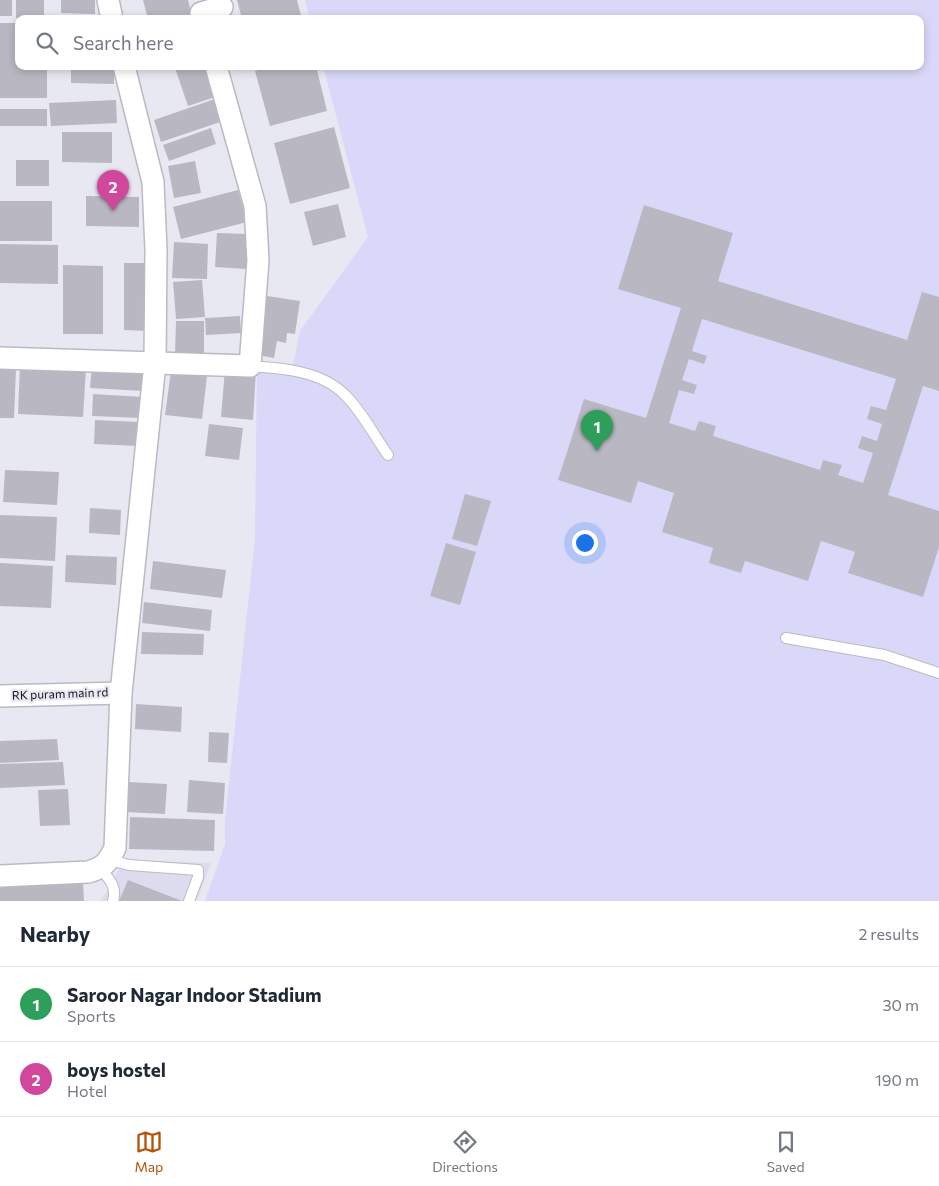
<!DOCTYPE html>
<html lang="en">
<head>
<meta charset="utf-8">
<style>
	body { margin:0; font-family:Commissioner,sans-serif; background:#f2f2f3; color:#1f2937 }
	.you { position:absolute; left:584px; top:542px; width:18px; height:18px; margin:-12px; border:4px solid #fff; border-radius:50%; background:#1a73e8; box-shadow:0 0 0 8px #1a73e833 }
	.badge { display:grid; place-items:center; width:32px; height:32px; border-radius:50%; background:#b45309; color:#fff; font-size:16px; font-weight:700 }
	.pin { position:absolute; translate:-50% -41px; filter:drop-shadow(0 1px 2px #0008) }
	.pin::after { content:''; position:absolute; top:26px; width:18px; height:15px; background:inherit; clip-path:polygon(0 0,100% 0,50% 100%) }
	.list { margin:0; padding:0; list-style:none }
	h2 { display:flex; justify-content:space-between; align-items:center; height:65px; margin:0; padding:0 20px; font-size:21px }
	h2 small { font-size:16px; font-weight:400; color:#747a83 }
	.list li { display:grid; grid-template-columns:32px 1fr auto; gap:15px; align-items:center; box-sizing:border-box; height:75px; padding:0 20px; border-top:1px solid #e0e1e3 }
	.list b { display:block; font-size:19px; white-space:nowrap }
	.list p { margin:0; font-size:16px; white-space:nowrap; color:#747a83 }
	.list em { font-size:16px; font-style:normal; color:#747a83 }
	.icon { flex:none; width:28px; height:28px; fill:none; stroke:currentColor; stroke-width:2; stroke-linecap:round; stroke-linejoin:round }
	.map { position:relative; flex:none; width:939px; height:901px; overflow:hidden }
	.search { position:absolute; background:#fff; box-shadow:0 2px 8px #0003; left:15px; right:15px; top:15px; height:55px; display:flex; align-items:center; gap:12px; box-sizing:border-box; padding:0 18px; border-radius:10px; color:#747a83; font-size:19px }
	.sheet { height:215px; background:#fff }
	nav { display:flex; justify-content:space-around; align-items:center; box-sizing:border-box; height:70px; border-top:1px solid #e0e1e3; background:#fff; font-size:14px; color:#747a83 }
	nav a { display:grid; justify-items:center; gap:2px }
	nav .on { color:#b45309 }
	.map>svg:first-child { display:block }
</style>
</head>
<body>
<div class="map">
<svg width="939" height="901" viewBox="0 0 939 901">
	<rect width="100%" height="100%" fill="#e8e8f2"/>
	<!-- built -->
	<polygon fill="#dddcee" points="124,860 211,863 197,901 101,901"/>
	<!-- green -->
	<polygon fill="#d9d8f9" points="305,0 939,0 939,901 205,901 225,844 225,820 255,538 257,361 293,365 300,331 368,237 323,66 920,66 920,19 310,19"/>
	<!-- building -->
	<g fill="#b9b8c2" fill-rule="evenodd">
		<rect x="0" y="0" width="12" height="16"/>
		<polygon points="16,0 44,0 44,19 16,18"/>
		<polygon points="61,0 95,0 95,14 61,13"/>
		<polygon points="143,0 188,0 193,19 148,19"/>
		<polygon points="237,0 297,0 302,19 242,19"/>
		<polygon points="0,23 19,23 19,66 47,66 47,98 0,98"/>
		<polygon points="71,66 114,66 114,84 71,83"/>
		<polygon points="179,66 204,66 215,97 188,106 175,68"/>
		<polygon points="274,66 316,66 327,111 270,126 255,71"/>
		<polygon points="215,99 223,121 161,142 154,120"/>
		<polygon points="116,100 117,123 51,126 49,103"/>
		<rect x="0" y="109" width="47" height="17"/>
		<polygon points="334,127 350,188 290,204 274,143"/>
		<polygon points="211,128 216,144 169,161 163,145"/>
		<polygon points="62,132 112,132 112,163 62,162"/>
		<rect x="16" y="160" width="33" height="26"/>
		<polygon points="195,161 201,193 174,198 168,166"/>
		<polygon points="238,190 247,222 181,239 173,207"/>
		<polygon points="86,196 139,197 139,227 86,226"/>
		<rect x="0" y="201" width="52" height="40"/>
		<polygon points="338,204 346,237 313,246 304,212"/>
		<path d="M644,205L733,233L718,281L907,340L922,292L939,297V391L923,386L888,495L939,511V547L923,597L848,573L855,552L821,541L808,581L745,561L741,573L709,563L713,548L662,532L674,493L638,481L631,503L558,480L584,399L646,418L681,308L618,289ZM702,319L896,379L886,410L871,406L867,419L882,424L877,441L862,436L858,448L873,453L863,483L838,475L842,465L823,460L820,470L713,436L716,426L699,421L695,431L669,423L679,390L694,394L697,385L682,380L689,359L704,364L707,356L692,351Z"/>
		<polygon points="217,233 247,234 246,269 215,267"/>
		<polygon points="174,242 208,244 207,279 172,278"/>
		<polygon points="0,244 58,245 58,284 0,283"/>
		<polygon points="124,263 150,263 150,331 124,330"/>
		<polygon points="63,265 103,266 103,334 63,334"/>
		<polygon points="202,280 205,317 176,319 173,282"/>
		<polygon points="267,296 300,301 295,334 287,333 286,343 277,341 274,358 257,355"/>
		<polygon points="240,316 241,333 206,335 205,318"/>
		<polygon points="176,321 204,321 204,357 175,356"/>
		<polygon points="20,365 86,368 83,417 18,414"/>
		<polygon points="92,365 144,368 143,391 90,388"/>
		<polygon points="0,367 16,368 14,418 0,418"/>
		<polygon points="225,369 256,371 253,420 221,417"/>
		<polygon points="171,371 207,376 202,419 165,415"/>
		<polygon points="93,394 143,397 142,418 92,416"/>
		<polygon points="95,420 140,422 139,446 94,444"/>
		<polygon points="209,424 243,428 239,460 205,456"/>
		<polygon points="5,470 59,472 57,505 3,502"/>
		<polygon points="465,494 491,501 477,546 452,539"/>
		<polygon points="90,508 121,510 120,535 89,533"/>
		<polygon points="0,515 57,517 55,561 0,558"/>
		<polygon points="446,543 476,552 460,605 430,596"/>
		<polygon points="66,555 117,557 116,585 65,582"/>
		<polygon points="153,561 226,570 222,598 150,589"/>
		<polygon points="0,563 53,566 51,608 0,606"/>
		<polygon points="144,602 212,610 210,631 142,623"/>
		<polygon points="142,632 204,634 203,655 141,654"/>
		<polygon points="136,704 182,707 181,732 135,729"/>
		<polygon points="209,732 229,733 227,763 208,762"/>
		<polygon points="57,739 59,760 0,763 0,741"/>
		<polygon points="63,762 65,785 0,788 0,764"/>
		<polygon points="189,780 225,783 223,814 187,812"/>
		<polygon points="128,782 167,784 165,814 126,812"/>
		<polygon points="68,789 70,825 40,826 38,790"/>
		<polygon points="130,817 215,820 214,851 129,849"/>
		<polygon points="128,880 182,901 119,901"/>
		<polygon points="10,883 11,886 83,883 84,901 0,901 0,884"/>
	</g>
	<g fill="none" stroke-linecap="round" stroke-linejoin="round">
		<!-- service casing -->
		<g stroke="#babac4" stroke-width="12">
			<g id="service">
				<path d="M250,366C282,368 322,371 345,395C362,411 374,436 388,455"/>
				<polyline points="786,638 884,655 939,673"/>
				<polyline points="110,860 129,865 198,870 198,877 189,901"/>
				<path d="M101,869C110,880 117,887 113,901"/>
			</g>
		</g>
		<!-- minor casing -->
		<g stroke="#babac4" stroke-width="24">
			<g id="minor">
				<polyline points="108,0 112,19"/>
				<polyline points="201,13 222,7"/>
				<polyline points="0,358 250,366 258,260 255,206 216,66"/>
				<polyline points="0,696 121,693"/>
				<path d="M0,876L88,872C103,868 108,863 115,848L121,693L155,363L156,250L153,182L124,66"/>
			</g>
		</g>
		<!-- service -->
		<use href="#service" stroke="#fff" stroke-width="10"/>
		<!-- minor -->
		<use href="#minor" stroke="#fff" stroke-width="21"/>
	</g>
	<g text-anchor="middle" stroke-width="4.5" stroke-linejoin="round" paint-order="stroke">
		<!-- street labels -->
		<g font-size="12" fill="#111114" stroke="#e8e8f2">
			<text transform="translate(60 694) rotate(-2)" y="4">RK puram main rd</text>
		</g>
	</g>
</svg>
<div class="you"></div>
<div class="pin badge" style="left:597px;top:451px;background:#2e9e5b">1</div>
<div class="pin badge" style="left:113px;top:211px;background:#d1479c">2</div>
<div class="search"><svg class="icon" aria-label="search" viewBox="0 0 24 24"><circle cx="10" cy="10" r="6"/><path d="M15 15l6 6"/></svg>Search here</div>
</div>
<section class="sheet">
<h2>Nearby<small>2 results</small></h2>
<ul class="list">
<li><span class="badge" style="background:#2e9e5b">1</span><div><b>Saroor Nagar Indoor Stadium</b><p>Sports</p></div><em>30 m</em></li>
<li><span class="badge" style="background:#d1479c">2</span><div><b>boys hostel</b><p>Hotel</p></div><em>190 m</em></li>
</ul>
</section>
<nav>
<a class="on"><svg class="icon" aria-label="map" viewBox="0 0 24 24"><path d="M3 6l6-2 6 2 6-2v14l-6 2-6-2-6 2zM9 4v14M15 6v14"/></svg>Map</a>
<a><svg class="icon" aria-label="directions" viewBox="0 0 24 24"><path d="M12 3l9 9-9 9-9-9zM9 14v-3h6M13 9l2 2-2 2"/></svg>Directions</a>
<a><svg class="icon" aria-label="saved" viewBox="0 0 24 24"><path d="M7 4h10v16l-5-4-5 4z"/></svg>Saved</a>
</nav>
</body>
</html>
